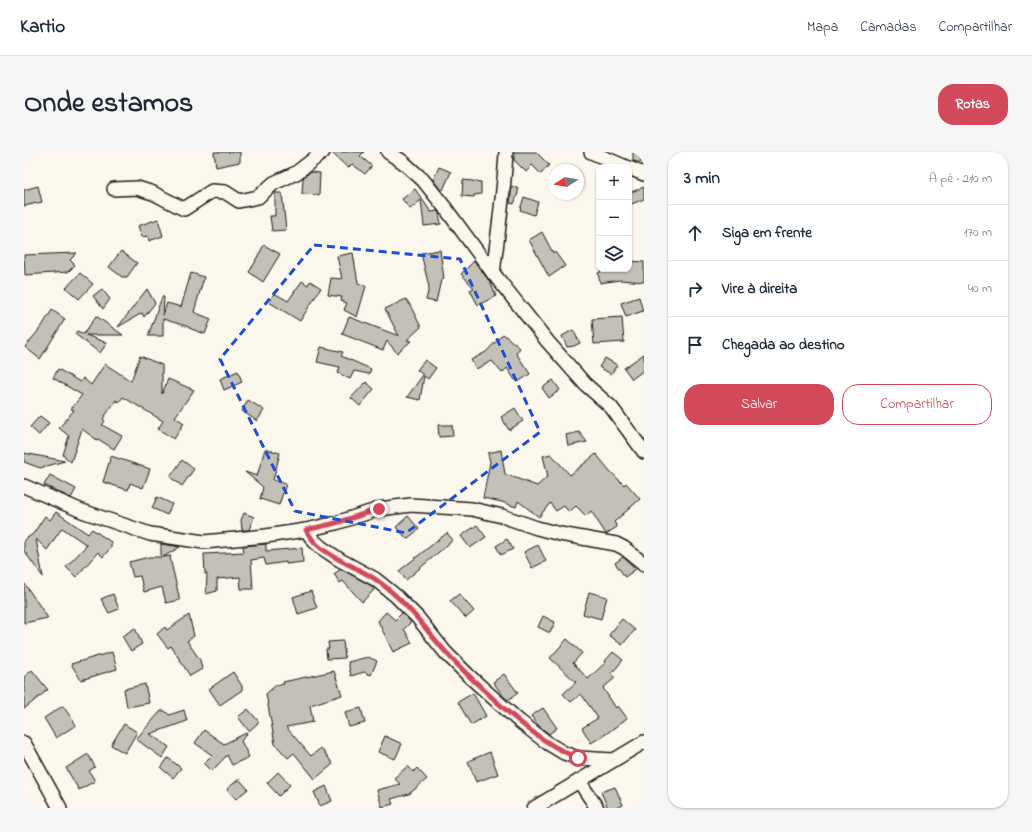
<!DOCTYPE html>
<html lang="pt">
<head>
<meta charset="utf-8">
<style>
	body { margin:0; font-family:"Indie Flower",sans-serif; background:#f6f6f7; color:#1f2937 }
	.controls { position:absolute; right:12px; top:12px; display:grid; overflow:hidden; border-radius:8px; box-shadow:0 1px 3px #0004 }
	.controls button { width:36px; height:36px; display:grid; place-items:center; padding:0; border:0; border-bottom:1px solid #e0e1e3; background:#fff; color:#1f2937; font:20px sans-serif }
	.compass { position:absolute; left:524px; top:12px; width:36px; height:36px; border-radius:50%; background:#fff; box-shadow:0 1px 3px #0004; rotate:259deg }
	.stop { position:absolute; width:12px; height:12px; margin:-9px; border:3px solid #d1495b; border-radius:50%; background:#fff }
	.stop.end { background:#d1495b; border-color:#fff; box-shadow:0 1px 4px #0008 }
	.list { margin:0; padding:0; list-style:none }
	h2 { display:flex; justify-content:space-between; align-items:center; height:52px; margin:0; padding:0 16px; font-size:17px }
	h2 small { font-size:13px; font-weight:400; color:#747a83 }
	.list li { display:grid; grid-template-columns:26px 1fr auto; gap:12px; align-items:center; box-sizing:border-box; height:56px; padding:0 16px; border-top:1px solid #e0e1e3 }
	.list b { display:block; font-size:15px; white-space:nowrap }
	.list em { font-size:13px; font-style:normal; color:#747a83 }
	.actions { display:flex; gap:8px; padding:12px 16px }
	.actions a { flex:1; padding:9px 0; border:1px solid #d1495b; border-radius:16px; text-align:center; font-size:14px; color:#d1495b }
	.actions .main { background:#d1495b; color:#fff }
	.icon { flex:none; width:22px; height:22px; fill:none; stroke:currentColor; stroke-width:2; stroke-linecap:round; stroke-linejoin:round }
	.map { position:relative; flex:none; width:620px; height:656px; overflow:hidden; border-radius:16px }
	header { display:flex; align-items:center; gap:24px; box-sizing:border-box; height:56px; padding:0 20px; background:#fff; border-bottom:1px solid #e0e1e3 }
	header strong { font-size:19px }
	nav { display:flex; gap:22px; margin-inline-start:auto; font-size:14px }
	.intro { display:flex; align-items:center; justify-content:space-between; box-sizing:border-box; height:96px; padding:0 24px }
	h1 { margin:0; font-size:28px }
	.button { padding:10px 18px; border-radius:16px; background:#d1495b; color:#fff; font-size:14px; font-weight:700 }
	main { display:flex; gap:24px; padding:0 24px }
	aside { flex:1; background:#fff; border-radius:16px; box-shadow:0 1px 3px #0004 }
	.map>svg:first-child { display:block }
</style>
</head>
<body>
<header>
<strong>Kartio</strong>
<nav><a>Mapa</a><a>Camadas</a><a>Compartilhar</a></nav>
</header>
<div class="intro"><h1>Onde estamos</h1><a class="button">Rotas</a></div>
<main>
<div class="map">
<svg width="620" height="656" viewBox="0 0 620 656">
	<rect width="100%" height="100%" fill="#fbf7ec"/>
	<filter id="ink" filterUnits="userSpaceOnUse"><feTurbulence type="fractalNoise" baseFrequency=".025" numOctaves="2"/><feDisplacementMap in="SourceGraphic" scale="8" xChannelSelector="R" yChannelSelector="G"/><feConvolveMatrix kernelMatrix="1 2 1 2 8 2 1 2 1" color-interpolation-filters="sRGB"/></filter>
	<g filter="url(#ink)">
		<!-- building -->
		<g fill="#c3c0b8" stroke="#1c1c1c">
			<polygon points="190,0 216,0 216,10 192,15"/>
			<polygon points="307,0 340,0 336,4 348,14 341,22 328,12 324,16"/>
			<polygon points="490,0 512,0 525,13 517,22 508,13 502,20 490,8"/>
			<polygon points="609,0 620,0 620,10 613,10 609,9"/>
			<polygon points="415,15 427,20 419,38 416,37 409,28"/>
			<polygon points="286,20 296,21 295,43 278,42 279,26"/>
			<polygon points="439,28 457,30 457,42 450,43 450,45 438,44"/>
			<polygon points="14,34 18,50 0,54 0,38"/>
			<polygon points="488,34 494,36 494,41 490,52 486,51"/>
			<polygon points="620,35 620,47 605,53 605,41"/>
			<polygon points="391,37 407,60 413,59 415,61 417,72 400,74 397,48 386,57 378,47"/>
			<polygon points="251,41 258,41 262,78 248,79 246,64 251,64"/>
			<polygon points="500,45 514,50 510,63 496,58"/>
			<polygon points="134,67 139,84 125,89 124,84 118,85 114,74"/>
			<polygon points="518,80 529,101 531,100 541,114 525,125 505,88"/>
			<polygon points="240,93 256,102 239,130 225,120 232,109 231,109"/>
			<polygon points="416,98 420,127 417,128 412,150 402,148 405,135 397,101"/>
			<polygon points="97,99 113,111 103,125 98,125 85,115"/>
			<polygon points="53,101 46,108 51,113 44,120 1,123 0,103"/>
			<polygon points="329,101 334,131 342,134 333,165 320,158 323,151 317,149 318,145 304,143 307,126 318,127 313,104"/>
			<polygon points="450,109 466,130 472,144 454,153 446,138 450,136 437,122"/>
			<polygon points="605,109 620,110 620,130 596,128 576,131 574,121 577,120 576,117 605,117"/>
			<polygon points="56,121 69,132 55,147 42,136"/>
			<polygon points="167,121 180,125 170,160 187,167 181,182 165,176 165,175 139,167 139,184 124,184 138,145 140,145 139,163 143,151 157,155"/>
			<polygon points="278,129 284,133 286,129 297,136 276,169 245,150 250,141 264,149"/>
			<polygon points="78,137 86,147 79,157 69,144"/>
			<polygon points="123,137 131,151 120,165 118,161 94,175"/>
			<polygon points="615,145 619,159 602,165 597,151"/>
			<polygon points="382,147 386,153 397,175 383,188 387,189 373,201 363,189 359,198 318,182 325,165 375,184 361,157"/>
			<polygon points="28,158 41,167 16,207 1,195 18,174"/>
			<polygon points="72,164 99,183 62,183 83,191 76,201 51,182 53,179 60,182"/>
			<polygon points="598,165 600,190 570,192 568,167"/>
			<polygon points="549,178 556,191 550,194 543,195 538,184"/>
			<polygon points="479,182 496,196 492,201 506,222 494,230 492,227 491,228 483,216 478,221 468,209 452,217 447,208 462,200"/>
			<polygon points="297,195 319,200 317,204 347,217 345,222 330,219 326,227 314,221 316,215 293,210"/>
			<polygon points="620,202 620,218 608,227 600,216"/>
			<polygon points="116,204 138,213 138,242 144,227 170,238 151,265 160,271 150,287 134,277 139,269 99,245 95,250 92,248 79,267 81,269 78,273 98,284 90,297 74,287 73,288 58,277 47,310 39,303 45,284 35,276 50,258 47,257 58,243 29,226 34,217 56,230 59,226 67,233 81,212 107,229"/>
			<polygon points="581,206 593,213 587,222 575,215"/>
			<polygon points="401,208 412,216 404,227 400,224 396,248 383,245 399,223 393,218"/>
			<polygon points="214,219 218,230 200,238 196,227"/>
			<polygon points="529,228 536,238 525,246 518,236"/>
			<polygon points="342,230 350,237 336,254 327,246"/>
			<polygon points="224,248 240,258 233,269 218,259"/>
			<polygon points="491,256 499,269 485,278 477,265"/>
			<polygon points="16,264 25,271 15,283 6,275"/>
			<polygon points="414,273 428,273 429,284 415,285"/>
			<polygon points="555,280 563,290 544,294 542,283"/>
			<polygon points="241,297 256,301 249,328 262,332 255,353 236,347 239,335 221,320 233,324"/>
			<polygon points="477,298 481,322 513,334 524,324 519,304 527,302 546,323 572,302 586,319 600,333 602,331 616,347 590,370 593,375 582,382 567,359 562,364 552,354 545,360 540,354 532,359 526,351 515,365 494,349 492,355 478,350 459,346 466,310 464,301"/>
			<polygon points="0,301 41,309 16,316 0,310"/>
			<polygon points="87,304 126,317 119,336 106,331 104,338 79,330"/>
			<polygon points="158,308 170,317 158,334 146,325"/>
			<polygon points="26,323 52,337 47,346 20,333"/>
			<polygon points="133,345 148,352 143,363 128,356"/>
			<polygon points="32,360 64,382 68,377 87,390 87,395 79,405 74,400 52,425 42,415 63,393 38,376 23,398 12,387 19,425 0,399 0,388 9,382 21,364 26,368"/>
			<polygon points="220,361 230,365 225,378 218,378 217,368"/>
			<polygon points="384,364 395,377 383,387 372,375"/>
			<polygon points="453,373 462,385 446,396 437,384"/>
			<polygon points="423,381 429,388 382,428 375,419"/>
			<polygon points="483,387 489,397 477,403 472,394"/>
			<polygon points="137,392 156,395 139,405 147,404 146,406 155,444 154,444 156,448 142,451 138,435 120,440 116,424 109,425 105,410 125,405 137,405"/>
			<polygon points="242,392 242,399 278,396 279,410 262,412 262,410 242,413 240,406 227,408 229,437 217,437 216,425 193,427 193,439 182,442 183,422 181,422 180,402 220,400 219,394"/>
			<polygon points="514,393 522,409 508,416 500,400"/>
			<polygon points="599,405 610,415 612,417 601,425 591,411"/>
			<polygon points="317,417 346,433 350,438 338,450 319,429 316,431 310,422"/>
			<polygon points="0,431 24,466 0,471"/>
			<polygon points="287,439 293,456 274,462 269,445"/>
			<polygon points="565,440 583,445 577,467 559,462"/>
			<polygon points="89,442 95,457 85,461 77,447"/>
			<polygon points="435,442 450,459 442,466 426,449"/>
			<polygon points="362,460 371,468 378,461 387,470 380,477 388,491 369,500 354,469"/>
			<polygon points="165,463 170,484 163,489 176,508 178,517 166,524 147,494 144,496 133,482 141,475 143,478"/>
			<polygon points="519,464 531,470 526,481 514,475"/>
			<polygon points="598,467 611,478 598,493 585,483"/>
			<polygon points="111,476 118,492 107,499 98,484"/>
			<polygon points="543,487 558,501 549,511 564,527 582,510 581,509 589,500 599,508 587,522 591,526 579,536 592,556 594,554 603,566 582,582 567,591 558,576 574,566 557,542 547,550 539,542 552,530 526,506"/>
			<polygon points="319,489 321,506 303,507 302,497 305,497 304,490"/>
			<polygon points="88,500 93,517 57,528 47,512"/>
			<polygon points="344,505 353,509 347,523 340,520 327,524 324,510"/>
			<polygon points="8,518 24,538 20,539 21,540 0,557 0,525"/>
			<polygon points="310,519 318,543 286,553 289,570 262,575 287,604 297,596 309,612 291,627 270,601 264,606 251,592 242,542 252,533 260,532 259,530"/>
			<polygon points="209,520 218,534 218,538 196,553 185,537"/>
			<polygon points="480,522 494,541 484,548 480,545 469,530"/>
			<polygon points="121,532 125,551 103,555 100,537"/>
			<polygon points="449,541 462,564 447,573 434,550"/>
			<polygon points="39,554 52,573 32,586 20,566"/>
			<polygon points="337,556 341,571 325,575 321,560"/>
			<polygon points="519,556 533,576 525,582 514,573 507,564"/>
			<polygon points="224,557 235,570 225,579 214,565"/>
			<polygon points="160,558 163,569 126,582 145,595 138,606 112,587 137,559 141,559 145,563"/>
			<polygon points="100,572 113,580 101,601 87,593"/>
			<polygon points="180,578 200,592 222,581 223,582 217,589 225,605 208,613 203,603 188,619 180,611 188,603 171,591"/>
			<polygon points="361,584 378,592 371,607 354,600"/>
			<polygon points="466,600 474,622 452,630 444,609"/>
			<polygon points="64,602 71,615 65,619 71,629 55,638 42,616"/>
			<polygon points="144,606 157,616 149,626 137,616"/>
			<polygon points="384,614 389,620 393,616 403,627 385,642 367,647 369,652 358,655 353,638 376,632 370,626"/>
			<polygon points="254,620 266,633 255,644 243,631"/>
			<polygon points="215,627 224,637 212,647 203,637"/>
			<polygon points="302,634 308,649 296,654 290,640"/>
			<polygon points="591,635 599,653 593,656 584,656 577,640"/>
		</g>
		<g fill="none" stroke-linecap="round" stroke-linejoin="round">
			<!-- street casing -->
			<g stroke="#1c1c1c" stroke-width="16">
				<g id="street">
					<polyline points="364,0 379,10 399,28 422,57 469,121 524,190 561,232 587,255 620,300"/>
					<polyline points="567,0 602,15"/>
					<polyline points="605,16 620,22"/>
					<polyline points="90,37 113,36 129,41 160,57 188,39 201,40 215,49 234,45 250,31 272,21 299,0"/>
					<path d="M469,121C474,81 480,41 482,0"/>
					<polyline points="0,334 58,359 126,382 180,390 242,384 282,378 312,371 355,357 387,353 448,357 478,364 513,376 536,382 592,392 600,396 620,412"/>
					<polyline points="282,378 290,389 298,396 316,408 351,427 372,444 394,466 421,500 445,524 495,569 525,592 540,601 554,606 589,608"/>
					<polyline points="0,591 36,656"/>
					<polyline points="555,629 573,656"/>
					<polyline points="510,656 620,590"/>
				</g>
			</g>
			<!-- street -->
			<use href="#street" stroke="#fbf7ec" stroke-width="13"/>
		</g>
	</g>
	<g fill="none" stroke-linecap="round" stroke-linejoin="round" filter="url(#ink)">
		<!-- route -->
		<path stroke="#d1495b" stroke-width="5" d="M355,357L312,371L282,378C285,383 288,387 291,391C308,407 331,414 351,427C358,432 366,438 372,444C390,460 404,480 420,498C433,513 447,526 461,539C489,565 518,592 554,606"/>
	</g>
	<!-- marked area -->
	<path fill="none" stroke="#1d4ed8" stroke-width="3" stroke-dasharray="8 5" stroke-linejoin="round" d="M290,93L436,107L516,280L382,381L271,359L196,207Z"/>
</svg>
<div class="controls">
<button>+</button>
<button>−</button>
<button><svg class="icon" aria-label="layers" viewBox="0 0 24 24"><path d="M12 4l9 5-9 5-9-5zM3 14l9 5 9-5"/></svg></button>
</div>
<svg class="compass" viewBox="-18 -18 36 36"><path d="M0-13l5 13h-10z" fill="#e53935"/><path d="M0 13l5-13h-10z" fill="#747a83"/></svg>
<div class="stop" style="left:554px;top:606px"></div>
<div class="stop end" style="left:355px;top:357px"></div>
</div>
<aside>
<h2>3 min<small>A pé · 210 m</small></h2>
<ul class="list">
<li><svg class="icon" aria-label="ahead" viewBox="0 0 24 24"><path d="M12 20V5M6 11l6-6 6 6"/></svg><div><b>Siga em frente</b></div><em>170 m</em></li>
<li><svg class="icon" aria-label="right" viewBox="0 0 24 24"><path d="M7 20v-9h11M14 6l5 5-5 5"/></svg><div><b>Vire à direita</b></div><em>40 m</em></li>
<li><svg class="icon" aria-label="arrive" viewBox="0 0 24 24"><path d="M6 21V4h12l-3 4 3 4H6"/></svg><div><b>Chegada ao destino</b></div></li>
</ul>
<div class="actions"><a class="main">Salvar</a><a>Compartilhar</a></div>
</aside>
</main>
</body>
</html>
